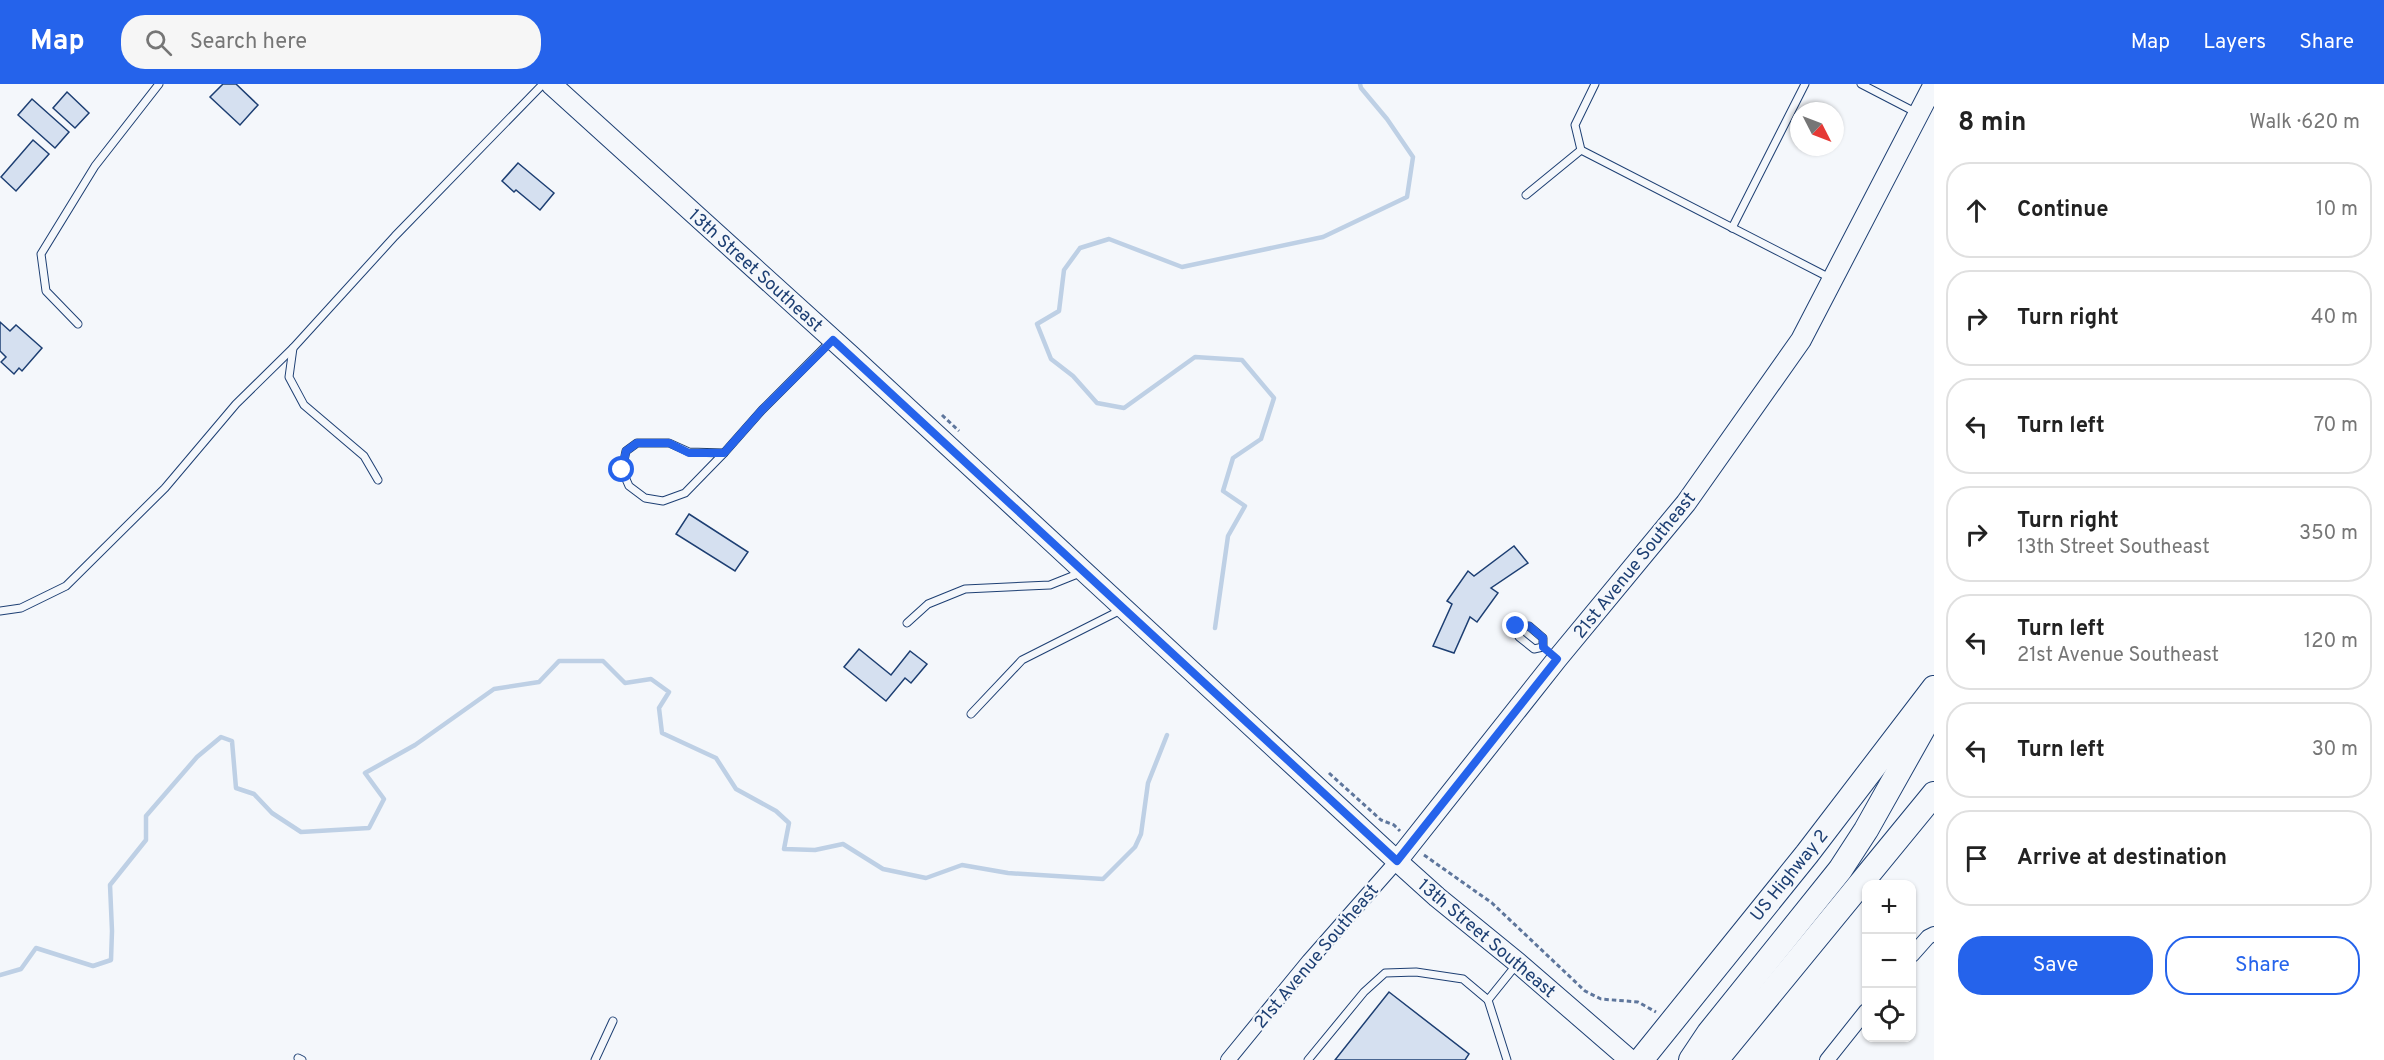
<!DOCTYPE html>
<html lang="en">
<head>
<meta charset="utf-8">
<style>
	body { margin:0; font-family:Overpass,sans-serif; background:#f6f6f6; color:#222 }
	.controls { position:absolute; right:18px; bottom:18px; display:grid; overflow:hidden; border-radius:12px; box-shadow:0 2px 4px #0004 }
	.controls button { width:54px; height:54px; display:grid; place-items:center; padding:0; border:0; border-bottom:2px solid #e0e0e0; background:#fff; color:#222; font:30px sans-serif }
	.compass { position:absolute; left:1790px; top:18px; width:54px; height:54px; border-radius:50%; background:#fff; box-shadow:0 2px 4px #0004; rotate:132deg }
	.stop { position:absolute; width:18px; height:18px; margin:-14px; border:4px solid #2563eb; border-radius:50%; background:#fff }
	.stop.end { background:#2563eb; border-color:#fff; box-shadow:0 2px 6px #0008 }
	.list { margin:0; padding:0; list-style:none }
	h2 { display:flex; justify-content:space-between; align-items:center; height:78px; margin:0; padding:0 24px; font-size:26px }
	h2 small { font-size:20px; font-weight:400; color:#767676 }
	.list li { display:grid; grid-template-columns:39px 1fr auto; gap:18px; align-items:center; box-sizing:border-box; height:96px; margin:0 12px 12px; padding:0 12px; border:2px solid #e0e0e0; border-radius:24px }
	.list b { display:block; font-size:22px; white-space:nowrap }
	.list p { margin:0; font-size:20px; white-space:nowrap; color:#767676 }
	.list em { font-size:20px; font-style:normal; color:#767676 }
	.actions { display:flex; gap:12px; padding:18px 24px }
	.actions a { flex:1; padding:14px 0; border:2px solid #2563eb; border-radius:24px; text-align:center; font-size:21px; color:#2563eb }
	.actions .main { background:#2563eb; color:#fff }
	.icon { flex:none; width:33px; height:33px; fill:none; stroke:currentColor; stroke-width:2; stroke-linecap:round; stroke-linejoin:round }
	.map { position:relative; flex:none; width:1934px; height:976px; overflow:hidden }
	header { display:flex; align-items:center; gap:36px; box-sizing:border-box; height:84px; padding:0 30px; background:#2563eb; color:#fff }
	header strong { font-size:28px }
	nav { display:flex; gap:33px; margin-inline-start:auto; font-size:21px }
	.search { width:420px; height:54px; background:#f6f6f6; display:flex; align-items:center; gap:15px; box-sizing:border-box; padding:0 21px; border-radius:24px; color:#767676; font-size:22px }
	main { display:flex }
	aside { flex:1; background:#fff }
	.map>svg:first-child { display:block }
</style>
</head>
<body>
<header>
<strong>Map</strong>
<div class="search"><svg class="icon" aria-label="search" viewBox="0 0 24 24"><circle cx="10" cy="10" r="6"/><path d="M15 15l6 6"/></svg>Search here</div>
<nav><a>Map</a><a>Layers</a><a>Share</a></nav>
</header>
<main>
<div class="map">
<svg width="1934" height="976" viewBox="0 0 1934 976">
	<rect width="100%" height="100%" fill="#f4f7fb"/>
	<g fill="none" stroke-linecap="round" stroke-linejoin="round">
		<!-- stream -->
		<g stroke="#bed0e5" stroke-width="4.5">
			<polyline points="1215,544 1228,452 1245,422 1223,407 1233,374 1261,355 1274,314 1242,276 1195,273 1124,324 1097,319 1073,292 1051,275 1037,240 1059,227 1064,186 1080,164 1109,155 1182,183 1323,153 1407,113 1413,73 1387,35 1361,4 1360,0"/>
			<polyline points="0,891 21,885 36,864 93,882 111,876 112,847 110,801 146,756 146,732 197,673 221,653 232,657 236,704 254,710 272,729 301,748 369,744 384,715 365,689 415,661 494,605 539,598 559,577 603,577 625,599 651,595 669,608 659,624 662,649 716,674 736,705 776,727 789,739 784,765 815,766 843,760 883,785 926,794 962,781 1008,789 1103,795 1135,763 1141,750 1148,699 1167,651"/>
		</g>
	</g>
	<!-- building -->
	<g fill="#d5e0f0" stroke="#1d3f73" stroke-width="1.5">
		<polygon points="223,0 236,0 258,21 240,41 210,13"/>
		<polygon points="67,8 89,29 75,44 53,24"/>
		<polygon points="32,15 69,48 55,64 18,31"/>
		<polygon points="33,56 49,70 16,107 1,93"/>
		<polygon points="518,79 554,109 540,126 516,106 514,108 502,97"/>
		<polygon points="0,238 10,247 16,241 42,264 22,287 19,284 14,290 1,278 6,273 0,267"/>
		<polygon points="689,430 748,468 735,487 676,450"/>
		<polygon points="1514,462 1528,479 1491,504 1498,509 1477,538 1470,533 1454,569 1433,562 1452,520 1447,517 1468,487 1474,492"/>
		<polygon points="859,565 891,591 910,567 927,580 911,599 905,594 886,617 844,583"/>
		<polygon points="1389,908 1469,970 1465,976 1335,976"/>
	</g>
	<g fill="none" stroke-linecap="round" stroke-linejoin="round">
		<!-- lane casing -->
		<g stroke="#1d3f73" stroke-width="9">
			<g id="lane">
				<polyline points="1595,0 1575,41 1581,66 1830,194"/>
				<polyline points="1861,0 1917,29"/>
				<polyline points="1526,111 1581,66"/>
				<polyline points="1732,144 1805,0"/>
				<polyline points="78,240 46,207 41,170 95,82 159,0"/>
				<polygon points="637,359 669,359 689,368 724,369 685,409 663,417 645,414 629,402 622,386 626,367"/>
				<polyline points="724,369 762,326 831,257"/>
				<polyline points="378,396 364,372 304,321 289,293 293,264 395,152 543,0"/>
				<polyline points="0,527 21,524 66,502 165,404 236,320 293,264"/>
				<polyline points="907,539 928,520 965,505 1050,501 1080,489"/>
				<polygon points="1529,542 1543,554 1543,563 1534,565 1519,553 1520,544"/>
				<polyline points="971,630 1022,576 1121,526"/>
				<polyline points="1488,916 1507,976"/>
				<polyline points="298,974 302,976"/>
				<polyline points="595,976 613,937"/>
				<polyline points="1308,976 1364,908 1385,889 1416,888 1463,895 1488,916 1517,880"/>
			</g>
		</g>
		<!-- street casing -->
		<g stroke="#1d3f73" stroke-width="16">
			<g id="street">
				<polyline points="1912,871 1928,853 1934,850"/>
				<polyline points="1228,976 1309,877 1397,777"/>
				<polyline points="1827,976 1866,927"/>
			</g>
		</g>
		<!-- secondary casing -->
		<g stroke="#1d3f73" stroke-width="22">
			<g id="secondary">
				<polyline points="551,0 850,271 1397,777 1437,813 1518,879 1630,976"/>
				<polyline points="1397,777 1557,575 1686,419 1801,256 1934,0"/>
			</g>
		</g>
		<!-- highway casing -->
		<g stroke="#1d3f73" stroke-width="26">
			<g id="highway">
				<polyline points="1641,976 1807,770 1934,604"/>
				<polyline points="1691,976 1709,949 1840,786 1866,746 1934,625"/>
				<polyline points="1716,976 1934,710"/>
			</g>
		</g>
		<!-- path -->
		<g stroke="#5e769c" stroke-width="3" stroke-dasharray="4.5 3" stroke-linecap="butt">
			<polyline points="942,331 959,347"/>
			<polyline points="1329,689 1381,736 1394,741 1400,747"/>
			<polyline points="1424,771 1492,819 1585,907 1601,915 1638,918 1656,928"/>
		</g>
		<!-- lane -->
		<use href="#lane" stroke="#f4f7fb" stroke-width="7"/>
		<!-- street -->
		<use href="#street" stroke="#f4f7fb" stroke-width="14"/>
		<!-- secondary -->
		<use href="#secondary" stroke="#f4f7fb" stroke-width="20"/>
		<!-- highway -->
		<use href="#highway" stroke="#f4f7fb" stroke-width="24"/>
	</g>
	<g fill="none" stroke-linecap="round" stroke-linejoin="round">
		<!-- route -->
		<polyline stroke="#2563eb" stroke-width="8" points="622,386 626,367 637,359 669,359 689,369 724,369 762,326 833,256 1397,777 1557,575 1543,563 1543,554 1529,542 1520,544 1516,542"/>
	</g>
	<g text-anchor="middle" stroke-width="4.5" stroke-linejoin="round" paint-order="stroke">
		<!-- street labels -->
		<g font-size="18" fill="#1d3f73" stroke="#f4f7fb">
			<text transform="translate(756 186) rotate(42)" y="6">13th Street Southeast</text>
			<text transform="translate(1634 481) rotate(-51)" y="6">21st Avenue Southeast</text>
			<text transform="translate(1789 791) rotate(-51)" y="6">US Highway 2</text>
			<text transform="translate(1487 854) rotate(40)" y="6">13th Street Southeast</text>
			<text transform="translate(1316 872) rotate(-50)" y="6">21st Avenue Southeast</text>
		</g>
	</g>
</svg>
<div class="controls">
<button>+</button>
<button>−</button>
<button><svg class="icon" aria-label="locate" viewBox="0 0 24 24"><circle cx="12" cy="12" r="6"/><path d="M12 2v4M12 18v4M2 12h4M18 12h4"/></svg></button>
</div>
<svg class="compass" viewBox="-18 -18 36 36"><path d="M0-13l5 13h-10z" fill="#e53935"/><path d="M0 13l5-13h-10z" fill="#767676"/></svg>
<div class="stop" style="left:622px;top:386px"></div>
<div class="stop end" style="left:1516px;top:542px"></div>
</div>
<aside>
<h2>8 min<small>Walk · 620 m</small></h2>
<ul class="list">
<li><svg class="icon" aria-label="ahead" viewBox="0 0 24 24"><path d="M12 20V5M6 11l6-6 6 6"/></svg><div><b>Continue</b></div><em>10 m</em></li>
<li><svg class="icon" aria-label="right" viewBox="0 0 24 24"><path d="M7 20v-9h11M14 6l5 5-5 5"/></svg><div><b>Turn right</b></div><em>40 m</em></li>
<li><svg class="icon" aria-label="left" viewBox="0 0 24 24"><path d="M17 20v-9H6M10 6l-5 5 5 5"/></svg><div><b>Turn left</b></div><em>70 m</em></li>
<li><svg class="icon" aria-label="right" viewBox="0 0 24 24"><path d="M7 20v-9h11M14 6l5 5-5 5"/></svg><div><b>Turn right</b><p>13th Street Southeast</p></div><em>350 m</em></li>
<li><svg class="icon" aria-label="left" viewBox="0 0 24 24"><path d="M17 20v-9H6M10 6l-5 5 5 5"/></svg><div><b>Turn left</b><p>21st Avenue Southeast</p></div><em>120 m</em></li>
<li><svg class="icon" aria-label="left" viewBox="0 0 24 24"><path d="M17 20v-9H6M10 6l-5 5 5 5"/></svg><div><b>Turn left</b></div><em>30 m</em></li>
<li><svg class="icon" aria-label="arrive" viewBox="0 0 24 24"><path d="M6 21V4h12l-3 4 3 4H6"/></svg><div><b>Arrive at destination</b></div></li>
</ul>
<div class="actions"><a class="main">Save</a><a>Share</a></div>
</aside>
</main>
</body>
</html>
